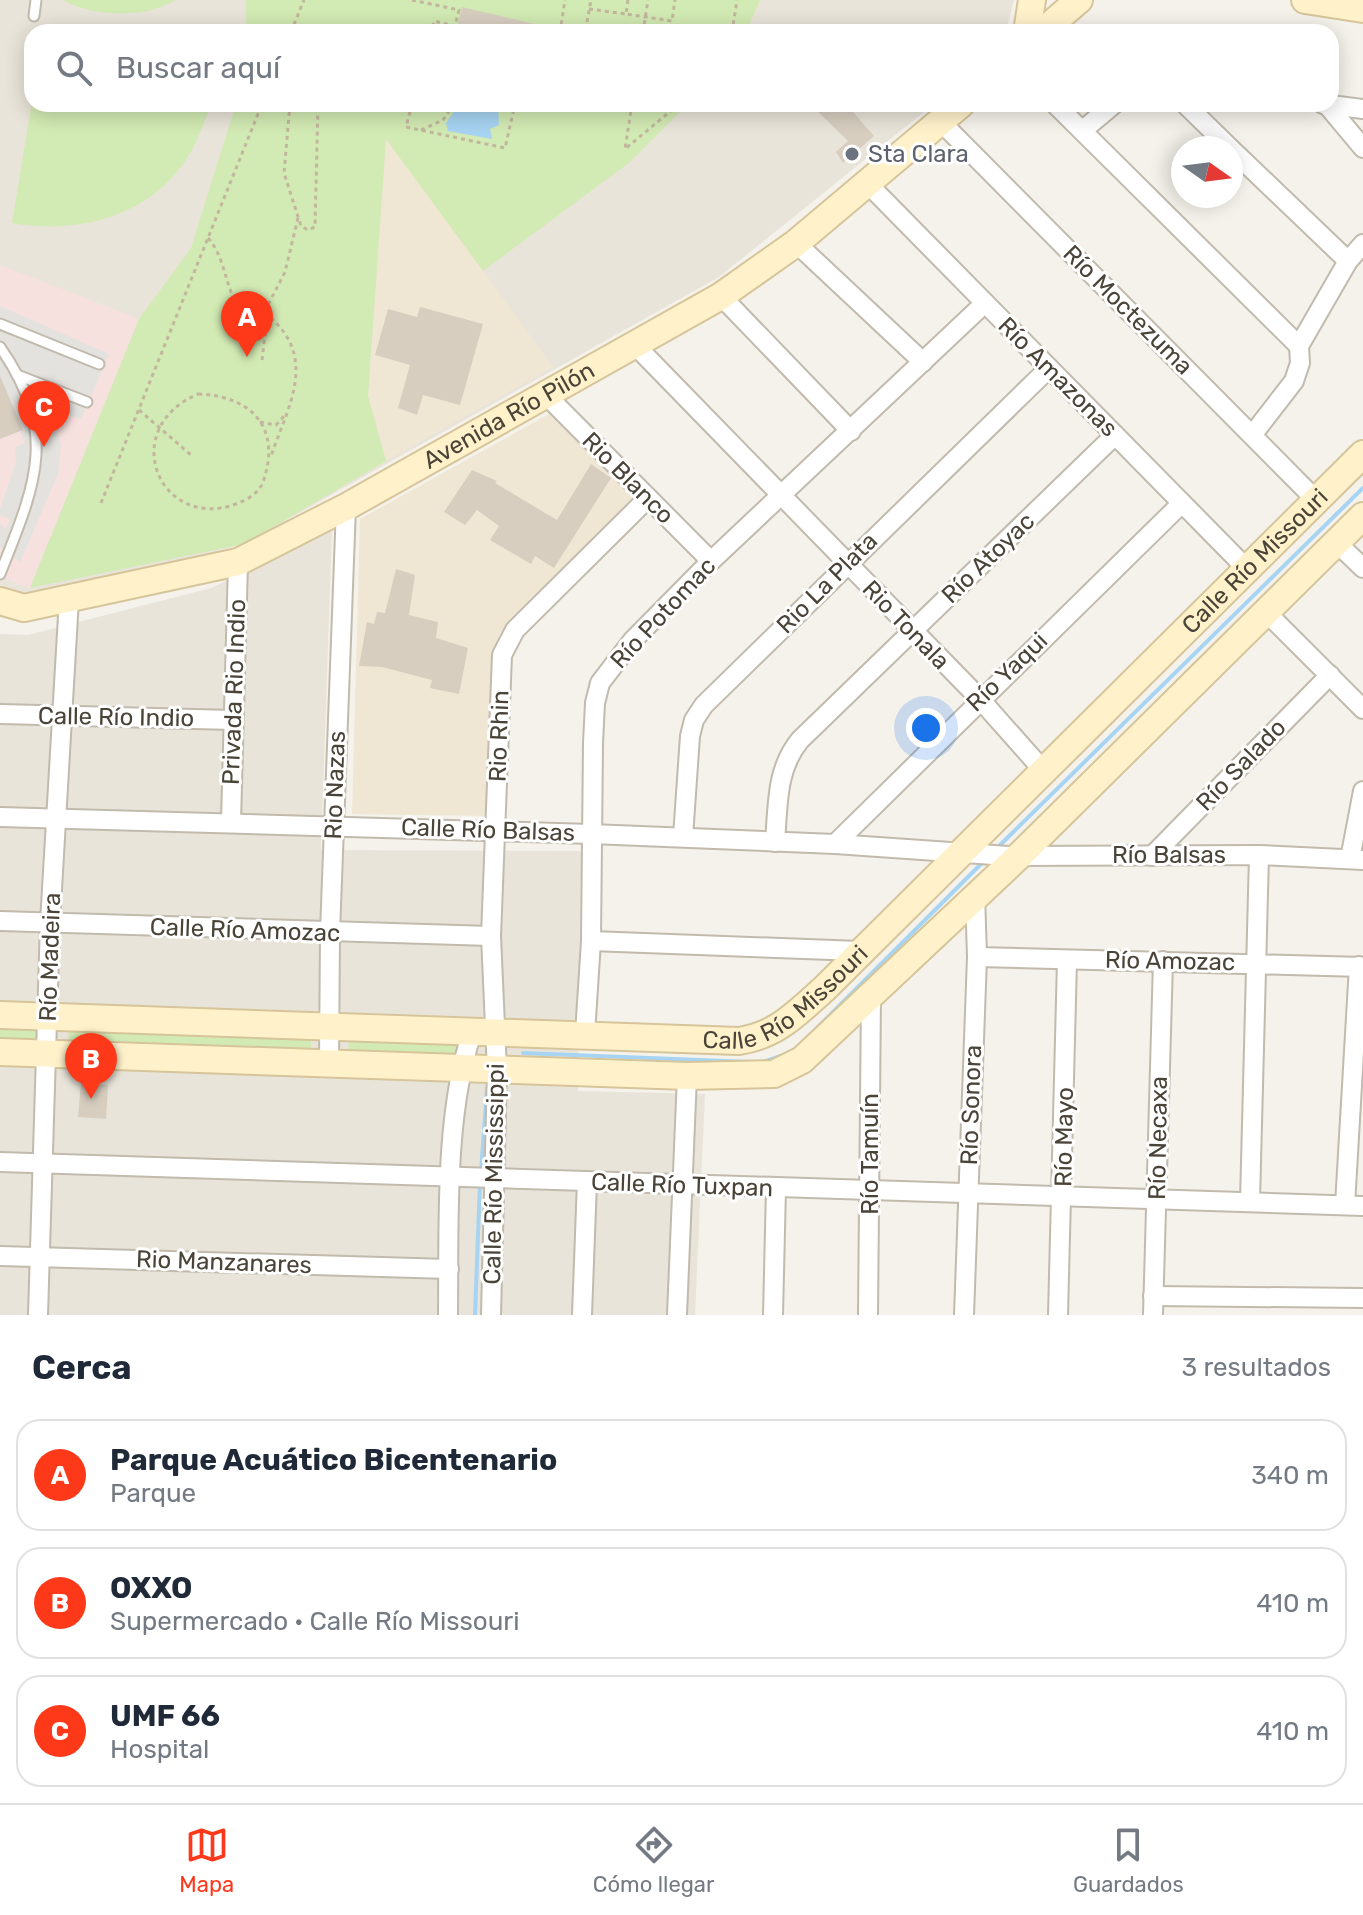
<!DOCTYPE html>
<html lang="es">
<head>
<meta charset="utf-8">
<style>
	body { margin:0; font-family:Rubik,sans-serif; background:#f2f2f3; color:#1f2937 }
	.compass { position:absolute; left:1171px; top:136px; width:72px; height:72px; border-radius:50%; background:#fff; box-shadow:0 4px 20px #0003; rotate:104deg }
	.you { position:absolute; left:926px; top:728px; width:28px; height:28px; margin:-20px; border:6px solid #fff; border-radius:50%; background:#1a73e8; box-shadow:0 0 0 12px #1a73e833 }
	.badge { display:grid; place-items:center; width:52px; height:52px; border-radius:50%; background:#fd391a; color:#fff; font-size:26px; font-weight:700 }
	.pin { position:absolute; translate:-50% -66px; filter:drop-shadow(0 2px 4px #0008) }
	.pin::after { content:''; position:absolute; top:42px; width:28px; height:24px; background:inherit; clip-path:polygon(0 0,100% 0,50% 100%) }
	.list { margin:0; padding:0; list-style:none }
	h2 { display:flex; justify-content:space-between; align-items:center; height:104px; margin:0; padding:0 32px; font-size:34px }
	h2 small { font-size:26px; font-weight:400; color:#747a83 }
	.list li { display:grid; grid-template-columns:52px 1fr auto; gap:24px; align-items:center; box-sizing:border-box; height:112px; margin:0 16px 16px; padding:0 16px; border:2px solid #e0e1e3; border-radius:24px }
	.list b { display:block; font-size:30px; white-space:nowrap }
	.list p { margin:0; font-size:26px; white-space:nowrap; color:#747a83 }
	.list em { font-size:26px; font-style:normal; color:#747a83 }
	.icon { flex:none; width:44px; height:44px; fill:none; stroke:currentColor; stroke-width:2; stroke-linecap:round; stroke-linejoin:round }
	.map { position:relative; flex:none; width:1363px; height:1315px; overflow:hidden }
	.search { position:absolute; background:#fff; box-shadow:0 4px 20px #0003; left:24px; right:24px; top:24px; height:88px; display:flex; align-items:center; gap:20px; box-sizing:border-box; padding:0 28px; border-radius:24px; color:#747a83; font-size:30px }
	.sheet { height:488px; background:#fff }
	nav { display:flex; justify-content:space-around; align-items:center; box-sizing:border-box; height:112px; border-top:2px solid #e0e1e3; background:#fff; font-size:22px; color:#747a83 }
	nav a { display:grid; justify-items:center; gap:4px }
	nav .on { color:#fd391a }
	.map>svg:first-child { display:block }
</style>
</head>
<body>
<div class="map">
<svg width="1363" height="1315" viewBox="0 0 1363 1315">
	<rect width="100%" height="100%" fill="#f5f2eb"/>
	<!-- residential -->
	<g fill="#e9e4d9">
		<polygon points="0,0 1014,0 1006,32 32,32 32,104 934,104 719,277 244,544 0,608"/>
		<polygon points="332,531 321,850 581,851 578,1091 705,1094 695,1315 0,1315 0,634 28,635 211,588"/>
	</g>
	<!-- education -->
	<g fill="#efe7d4">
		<polygon points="386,138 553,367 386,461 368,396"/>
		<polygon points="549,414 638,498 499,635 488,816 352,814 360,519"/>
	</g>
	<!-- medical -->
	<polygon fill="#f6e1de" points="0,265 139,319 30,588 0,576"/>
	<!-- green -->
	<g fill="#d2eab3">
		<path d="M63,0H175C147,19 91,17 63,0Z"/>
		<polygon points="246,0 760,0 746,32 246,32"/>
		<path d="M32,101V104H212C204,120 199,139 189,155C152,216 79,235 12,223Z"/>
		<polygon points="236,104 688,104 630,162 483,271 386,139 368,396 386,461 244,544 30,588 139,319 191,248"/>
		<polygon points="0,1027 39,1029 41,1043 0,1042"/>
		<polygon points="69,1029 311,1035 311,1056 68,1046"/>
		<polygon points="349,1040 463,1045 454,1057 348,1052"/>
	</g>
	<!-- parking -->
	<polygon fill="#e4e2df" points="0,306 109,354 81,419 35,404 41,423 55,419 61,446 58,474 20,562 0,548 0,523 6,529 10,519 0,515 0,509 16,462 15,447 25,443 0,380"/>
	<!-- water -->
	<polygon fill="#a7d4f2" points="459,104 502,104 498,106 499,125 490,129 492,139 448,131 446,123"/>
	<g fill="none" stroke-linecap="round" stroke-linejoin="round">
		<!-- stream -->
		<g stroke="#a7d4f2" stroke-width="4">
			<polyline points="997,848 1363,488"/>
			<polyline points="813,1032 985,860"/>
			<polyline points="523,1053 750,1062"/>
			<polyline points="763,1062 781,1056"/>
			<polyline points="481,1173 487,1088"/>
			<polyline points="475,1315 480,1182"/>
		</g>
	</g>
	<!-- building -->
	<g fill="#d7cec0">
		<polygon points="462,7 547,27 546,32 480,32 457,27"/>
		<polygon points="810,104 861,104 853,112 874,136 843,163 836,152 848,141"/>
		<polygon points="420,307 483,324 460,405 423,395 417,415 398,408 410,365 375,355 388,309 417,317"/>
		<polygon points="0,376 23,430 0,439"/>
		<polygon points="591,464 611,478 554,568 535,556 531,564 490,540 499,526 477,510 465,525 444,512 472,470 497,481 495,483 557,520"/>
		<polygon points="396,569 415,575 409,615 438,622 436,638 468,648 459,694 430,688 432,680 382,667 359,666 367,622 374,624 377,612 385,613"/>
		<polygon points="81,1083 108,1085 106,1119 78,1117"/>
	</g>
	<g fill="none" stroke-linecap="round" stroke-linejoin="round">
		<!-- lane casing -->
		<g stroke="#c1baad" stroke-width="13">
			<g id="lane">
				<polyline points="34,16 36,0"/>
				<polyline points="0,324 99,364"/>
				<path d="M0,347C60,433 35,486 0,574"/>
				<polyline points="17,375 87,402"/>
			</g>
		</g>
		<!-- street casing -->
		<g stroke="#c1baad" stroke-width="22">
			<g id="street">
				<polyline points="1055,104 1299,346"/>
				<polyline points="1185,104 1230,148"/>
				<polyline points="1323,104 1363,109"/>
				<polyline points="1327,105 1363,148"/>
				<polyline points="940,121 1316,500"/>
				<polyline points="1083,130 1114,104"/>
				<polyline points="1231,149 1348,261"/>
				<polyline points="868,184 1247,569"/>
				<polyline points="796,243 923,362"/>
				<polyline points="721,296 851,431"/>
				<polyline points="634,344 979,698 1042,769"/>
				<polyline points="545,394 711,561"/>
				<polyline points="1253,434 1294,381 1300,363 1299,346 1348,261 1363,244"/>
				<polyline points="1336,542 1363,568"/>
				<polyline points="1267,613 1363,709"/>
				<polyline points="0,714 233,720"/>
				<polyline points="0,817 591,834 835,844 1008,856 1259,855 1363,860"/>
				<polyline points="231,822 238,562"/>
				<polyline points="683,837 690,736 694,720 704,705 1049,368"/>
				<path d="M775,842C778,805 776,769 800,740L1115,435"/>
				<polyline points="835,844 1182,503"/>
				<polyline points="1152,856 1330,675"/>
				<polyline points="1350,859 1363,791"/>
				<polyline points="0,921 491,936"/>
				<polyline points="591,941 859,951"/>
				<polyline points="977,957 1363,967"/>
				<polyline points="585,1034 591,941 593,743 595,703 600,683 633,640 711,561 985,303"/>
				<polyline points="329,1063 330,933 346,507"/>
				<polyline points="0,1162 1363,1206"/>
				<polyline points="1250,1201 1259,855"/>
				<polyline points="1345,1205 1359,966"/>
				<polyline points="0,1256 449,1269"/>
				<polyline points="1153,1296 1363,1298"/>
				<polyline points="38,1315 50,923 69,599"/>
				<path d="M448,1315C449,1229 444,1114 472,1033"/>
				<polyline points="491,1315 497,1071 491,936 502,655 515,630 648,498"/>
				<polyline points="582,1315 587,1181"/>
				<polyline points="677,1315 687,1076"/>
				<polyline points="773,1315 776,1188"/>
				<polyline points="868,1315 871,994"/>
				<polyline points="964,1315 977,957 975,894"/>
				<polyline points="1058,1315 1067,960"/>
				<polyline points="1153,1315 1163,961"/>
			</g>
		</g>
		<!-- secondary casing -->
		<g stroke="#d6c59a" stroke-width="30">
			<g id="secondary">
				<polyline points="1305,0 1363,9"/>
				<polyline points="1027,32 1032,0"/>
				<polyline points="1042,32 1079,0"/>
				<path id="s1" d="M0,601L24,608L238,562L346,507L721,296L796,243L961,104"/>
				<path id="s2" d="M0,1015L739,1041C777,1035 796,1014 824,989L1363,454"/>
				<polyline points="0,1052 687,1076 774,1074 802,1060 1021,854 1363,516"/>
			</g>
		</g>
		<!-- path -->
		<g stroke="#c3b69e" stroke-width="3" stroke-dasharray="4 4" stroke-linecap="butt">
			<polyline points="412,0 459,10 455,26 434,21 431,32"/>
			<polyline points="628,0 626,14 672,21 675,0"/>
			<polyline points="589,9 626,14"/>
			<polyline points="587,22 591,0"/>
			<polyline points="294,26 331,32"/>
			<polyline points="291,32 304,0"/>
			<polyline points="532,32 533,28 548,32"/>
			<polyline points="560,32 565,0"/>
			<polyline points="643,32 648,0"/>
			<polyline points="732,32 737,0"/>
			<polyline points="290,104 284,173 301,226 308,230 315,227 318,104"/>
			<polyline points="388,104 410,112"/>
			<polyline points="412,104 406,127 505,148 515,104"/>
			<polyline points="632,104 625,149 679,104"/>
			<polyline points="421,130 443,120 454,104"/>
			<path d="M208,238C230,263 223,300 251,319L273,320C317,361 287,409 271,456"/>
			<polyline points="262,360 269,303 285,272 298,218"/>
			<path d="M198,394C252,396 282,428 263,482C259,493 247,500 236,504C160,532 116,429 198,394Z"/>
			<polyline points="139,410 191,455"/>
			<polyline points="260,422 276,425 284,416"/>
			<polyline points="101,503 262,104"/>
		</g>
		<!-- lane -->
		<use href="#lane" stroke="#fff" stroke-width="9"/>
		<!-- street -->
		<use href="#street" stroke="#fff" stroke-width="18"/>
		<!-- secondary -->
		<use href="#secondary" stroke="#fff2cb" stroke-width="26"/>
	</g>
	<!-- markers -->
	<circle fill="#6b7280" stroke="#fff" stroke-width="3" cx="852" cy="154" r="8"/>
	<g text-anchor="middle" stroke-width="6" stroke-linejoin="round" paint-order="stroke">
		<!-- worship labels -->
		<g font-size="24" fill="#5b616d" stroke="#fff" text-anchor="start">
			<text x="868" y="162">Sta Clara</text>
		</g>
		<!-- street labels -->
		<g font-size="24" fill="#4a4338" stroke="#fff">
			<text transform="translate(1128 310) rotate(45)" y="8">Río Moctezuma</text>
			<text transform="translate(1058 377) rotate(45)" y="8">Río Amazonas</text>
			<text dy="8" stroke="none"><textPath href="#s1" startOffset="552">Avenida Río Pilón</textPath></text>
			<text transform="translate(628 478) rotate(45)" y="8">Rio Blanco</text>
			<text transform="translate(988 558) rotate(-44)" y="8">Río Atoyac</text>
			<text dy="8" stroke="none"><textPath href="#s2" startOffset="1448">Calle Río Missouri</textPath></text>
			<text transform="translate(827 583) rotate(-45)" y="8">Rio La Plata</text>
			<text transform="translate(663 613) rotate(-47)" y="8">Río Potomac</text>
			<text transform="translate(906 625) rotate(46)" y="8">Rio Tonala</text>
			<text transform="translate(1007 672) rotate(-44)" y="8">Río Yaqui</text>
			<text transform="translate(234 692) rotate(-88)" y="8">Privada Rio Indio</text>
			<text transform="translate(116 717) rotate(1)" y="8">Calle Río Indio</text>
			<text transform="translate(499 736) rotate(-88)" y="8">Rio Rhin</text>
			<text transform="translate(1241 765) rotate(-46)" y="8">Río Salado</text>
			<text transform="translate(335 785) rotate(-88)" y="8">Rio Nazas</text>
			<text transform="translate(488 830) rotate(2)" y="8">Calle Río Balsas</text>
			<text x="1169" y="863">Río Balsas</text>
			<text transform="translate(245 930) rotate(2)" y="8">Calle Río Amozac</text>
			<text transform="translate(50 957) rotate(-88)" y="8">Río Madeira</text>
			<text transform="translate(1170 961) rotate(1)" y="8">Río Amozac</text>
			<text dy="8" stroke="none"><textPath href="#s2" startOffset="800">Calle Río Missouri</textPath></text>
			<text transform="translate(971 1105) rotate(-88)" y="8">Río Sonora</text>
			<text transform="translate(1064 1137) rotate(-89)" y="8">Río Mayo</text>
			<text transform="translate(1158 1138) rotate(-89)" y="8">Río Necaxa</text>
			<text transform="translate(870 1154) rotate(-90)" y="8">Río Tamuín</text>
			<text transform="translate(494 1174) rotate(-89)" y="8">Calle Río Mississippi</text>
			<text transform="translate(682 1185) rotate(2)" y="8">Calle Río Tuxpan</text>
			<text transform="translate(224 1262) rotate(2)" y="8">Rio Manzanares</text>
		</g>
	</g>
</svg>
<svg class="compass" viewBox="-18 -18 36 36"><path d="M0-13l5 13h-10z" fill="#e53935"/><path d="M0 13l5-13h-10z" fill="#747a83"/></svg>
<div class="you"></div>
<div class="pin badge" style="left:247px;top:357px">A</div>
<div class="pin badge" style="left:91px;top:1099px">B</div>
<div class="pin badge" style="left:44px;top:447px">C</div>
<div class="search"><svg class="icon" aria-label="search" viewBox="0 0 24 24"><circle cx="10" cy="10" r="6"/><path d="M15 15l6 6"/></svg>Buscar aquí</div>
</div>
<section class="sheet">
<h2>Cerca<small>3 resultados</small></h2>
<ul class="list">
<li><span class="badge">A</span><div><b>Parque Acuático Bicentenario</b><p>Parque</p></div><em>340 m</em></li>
<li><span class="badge">B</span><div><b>OXXO</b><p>Supermercado · Calle Río Missouri</p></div><em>410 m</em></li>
<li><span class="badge">C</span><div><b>UMF 66</b><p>Hospital</p></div><em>410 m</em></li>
</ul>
</section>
<nav>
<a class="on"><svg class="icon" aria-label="map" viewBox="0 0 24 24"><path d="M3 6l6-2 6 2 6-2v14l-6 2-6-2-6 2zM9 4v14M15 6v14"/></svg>Mapa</a>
<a><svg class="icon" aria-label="directions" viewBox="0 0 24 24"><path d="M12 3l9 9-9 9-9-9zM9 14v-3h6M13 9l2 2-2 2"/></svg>Cómo llegar</a>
<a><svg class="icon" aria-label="saved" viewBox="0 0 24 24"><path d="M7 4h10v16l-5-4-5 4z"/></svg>Guardados</a>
</nav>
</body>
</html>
